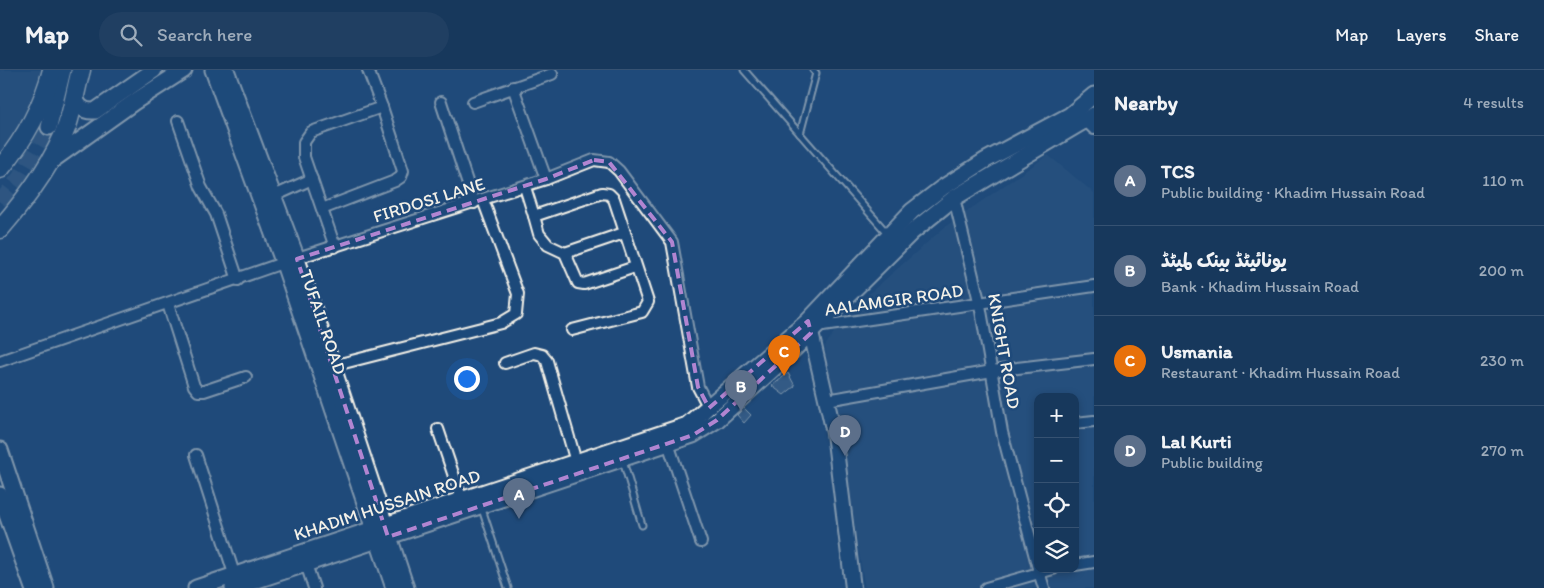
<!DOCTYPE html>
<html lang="en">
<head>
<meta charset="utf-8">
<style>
	body { margin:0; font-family:Itim,"Playpen Sans Arabic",sans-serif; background:#203f62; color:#f1f3f6 }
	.controls { position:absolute; right:15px; bottom:15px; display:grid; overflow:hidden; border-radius:10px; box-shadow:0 2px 8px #0003 }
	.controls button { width:45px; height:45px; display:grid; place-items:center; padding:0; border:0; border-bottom:1px solid #365272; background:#17385c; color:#f1f3f6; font:25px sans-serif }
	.you { position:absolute; left:466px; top:308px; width:18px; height:18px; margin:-12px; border:4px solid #fff; border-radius:50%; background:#1a73e8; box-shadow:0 0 0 8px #1a73e833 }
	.badge { display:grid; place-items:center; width:32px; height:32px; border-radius:50%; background:#ff9aa2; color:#fff; font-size:16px; font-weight:700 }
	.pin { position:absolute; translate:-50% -41px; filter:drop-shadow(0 1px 2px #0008) }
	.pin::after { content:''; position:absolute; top:26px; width:18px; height:15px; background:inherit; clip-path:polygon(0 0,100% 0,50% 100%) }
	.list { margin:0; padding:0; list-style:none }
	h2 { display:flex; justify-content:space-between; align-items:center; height:65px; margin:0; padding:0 20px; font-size:21px }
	h2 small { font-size:16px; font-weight:400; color:#9eacbb }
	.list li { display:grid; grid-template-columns:32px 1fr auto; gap:15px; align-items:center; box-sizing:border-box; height:90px; padding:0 20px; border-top:1px solid #365272 }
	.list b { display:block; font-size:19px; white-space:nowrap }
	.list p { margin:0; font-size:16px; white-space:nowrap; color:#9eacbb }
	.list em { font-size:16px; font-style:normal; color:#9eacbb }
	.icon { flex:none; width:28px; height:28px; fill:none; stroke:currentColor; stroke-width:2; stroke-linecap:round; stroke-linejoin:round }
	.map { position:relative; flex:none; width:1094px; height:518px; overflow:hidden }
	header { display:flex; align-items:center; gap:30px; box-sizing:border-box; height:70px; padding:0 25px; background:#17385c; border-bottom:1px solid #365272 }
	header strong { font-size:24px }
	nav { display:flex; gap:28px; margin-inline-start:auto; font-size:18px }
	.search { width:350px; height:45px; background:#203f62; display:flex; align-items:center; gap:12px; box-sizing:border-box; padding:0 18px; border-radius:28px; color:#9eacbb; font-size:19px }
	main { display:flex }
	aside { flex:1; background:#17385c }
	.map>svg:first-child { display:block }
</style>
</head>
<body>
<header>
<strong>Map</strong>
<div class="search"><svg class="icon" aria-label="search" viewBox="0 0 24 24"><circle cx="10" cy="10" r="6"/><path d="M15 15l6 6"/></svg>Search here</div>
<nav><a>Map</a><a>Layers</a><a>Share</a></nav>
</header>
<main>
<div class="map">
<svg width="1094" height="518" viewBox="0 0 1094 518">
	<rect width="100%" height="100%" fill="#1f4a7a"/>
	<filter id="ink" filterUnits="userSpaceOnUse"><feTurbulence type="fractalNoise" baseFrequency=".02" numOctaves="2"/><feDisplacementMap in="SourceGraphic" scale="10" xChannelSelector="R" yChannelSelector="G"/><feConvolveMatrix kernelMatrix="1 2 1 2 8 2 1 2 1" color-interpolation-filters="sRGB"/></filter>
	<g filter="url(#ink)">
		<!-- built -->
		<g fill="#2d5581" fill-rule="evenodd">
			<polygon points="0,0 41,0 29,37 0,84"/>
			<path d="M1048,85L1094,123V518H865L825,276L847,243L946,156ZM1038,327H1075V499H1038Z"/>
		</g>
		<!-- building -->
		<g fill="#4d6e92" stroke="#f4f1e8">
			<polygon points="788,303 795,316 784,325 772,316"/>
			<polygon points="744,338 751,345 744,353 737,345"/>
		</g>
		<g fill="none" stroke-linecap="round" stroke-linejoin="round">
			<!-- secondary-tunnel -->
			<polyline stroke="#3f638a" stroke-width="15" stroke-dasharray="15 8" stroke-linecap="butt" points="0,132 21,105 49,57"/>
			<!-- service casing -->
			<g stroke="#f4f1e8" stroke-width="9">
				<g id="service">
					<polyline points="744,0 887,163"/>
					<polyline points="800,64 816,3 813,0"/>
					<polyline points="623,391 642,455"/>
					<polyline points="481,436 508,518"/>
				</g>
			</g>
			<!-- minor casing -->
			<g stroke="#f4f1e8" stroke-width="14">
				<g id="minor">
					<polyline points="368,0 382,37"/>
					<polyline points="513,17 546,109"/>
					<polyline points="441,32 474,133"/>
					<polyline points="473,32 552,4"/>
					<polyline points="178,51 201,117 216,144 238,210"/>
					<polyline points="1086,51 1094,59"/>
					<polyline points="525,117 534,146 602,123 609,124 614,129 648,232 642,242 572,260"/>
					<polyline points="274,126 312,109"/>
					<polyline points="954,128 980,235 1002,362 1038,498"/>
					<polyline points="322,139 395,111 401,107 403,101 382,37 311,62 304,72 304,87 335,177"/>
					<polyline points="534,146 539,164 548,175 565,183 578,213 584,214 635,197"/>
					<polyline points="565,183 624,163"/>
					<polyline points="168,234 194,316 198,321 204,321 246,307"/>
					<polyline points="816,257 1094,216"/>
					<polyline points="0,291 291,190 546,109 594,90 609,92 619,101 672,172 698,317 709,338"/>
					<polyline points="505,293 534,283 542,285 547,291 576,392"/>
					<polyline points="332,296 501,253 516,244 518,224 483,130"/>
					<polyline points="827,330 992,301 1094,289"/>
					<polyline points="1075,353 1094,351"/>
					<polyline points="438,359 462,430"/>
					<polyline points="668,373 701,472"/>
					<polyline points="196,385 236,510"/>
					<polyline points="306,494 314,518"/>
					<polyline points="1075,495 1094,492"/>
					<polyline points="1038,499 1044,518"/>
					<polyline points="986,518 1053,499"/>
				</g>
			</g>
			<!-- tertiary casing -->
			<g stroke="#f4f1e8" stroke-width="18">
				<polyline id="tertiary" points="809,254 834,363 853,518"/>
			</g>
			<!-- secondary casing -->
			<g stroke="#f4f1e8" stroke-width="19">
				<g id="secondary">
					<polyline points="213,0 284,194 394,518"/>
					<polyline points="226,0 297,189 406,518"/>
					<path d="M75,23C76,35 82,42 95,41L154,0"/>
					<polyline points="49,57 63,0"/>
					<polyline points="47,94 134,32 184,0"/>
					<polyline points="0,380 46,518"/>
					<polyline points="0,425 33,518"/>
					<polyline points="196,518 687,355 808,251 912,141 942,118 986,90 1070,45 1094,25"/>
					<polyline points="233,518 693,365 717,350 784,289 912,162 954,128 1094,45"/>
				</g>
			</g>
			<!-- trunk casing -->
			<g stroke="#f4f1e8" stroke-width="21">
				<g id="trunk">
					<path d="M0,99C24,70 43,36 52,0"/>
					<path d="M0,159C26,129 53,94 67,56C73,38 76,18 81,0"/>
				</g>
			</g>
			<!-- service -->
			<use href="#service" stroke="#1f4a7a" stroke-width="5"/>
			<!-- minor -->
			<use href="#minor" stroke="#1f4a7a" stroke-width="10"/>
			<!-- tertiary -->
			<use href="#tertiary" stroke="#1f4a7a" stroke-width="14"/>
			<!-- secondary -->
			<use href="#secondary" stroke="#1f4a7a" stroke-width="15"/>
			<!-- trunk -->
			<use href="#trunk" stroke="#1f4a7a" stroke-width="18"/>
		</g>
	</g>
	<!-- marked area -->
	<path d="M0 0H1094V518H0ZM594,90L609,92L672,172L698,317L709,338L808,251L811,263L717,350L693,365L388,467L297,189L546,109Z" fill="#1f4a7a" fill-opacity=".55" fill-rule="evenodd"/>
	<path fill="none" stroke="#b185d1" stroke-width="4" stroke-dasharray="10 6" stroke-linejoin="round" d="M594,90L609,92L672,172L698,317L709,338L808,251L811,263L717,350L693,365L388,467L297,189L546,109Z"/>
	<g text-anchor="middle" stroke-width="5" stroke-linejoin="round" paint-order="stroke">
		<!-- street labels -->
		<g font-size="18" fill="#f4f1e8" stroke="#1f4a7a">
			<text transform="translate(429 130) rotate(-17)" y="6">FIRDOSI LANE</text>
			<text transform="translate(894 230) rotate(-8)" y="6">AALAMGIR ROAD</text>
			<text transform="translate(323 252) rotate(71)" y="6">TUFAIL ROAD</text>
			<text transform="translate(1004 281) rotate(80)" y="6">KNIGHT ROAD</text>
			<text transform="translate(387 435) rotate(-18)" y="6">KHADIM HUSSAIN ROAD</text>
		</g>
	</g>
</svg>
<div class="controls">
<button>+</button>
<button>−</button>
<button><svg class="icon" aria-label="locate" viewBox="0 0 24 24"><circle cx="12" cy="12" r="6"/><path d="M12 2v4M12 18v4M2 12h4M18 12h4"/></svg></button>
<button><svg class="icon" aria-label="layers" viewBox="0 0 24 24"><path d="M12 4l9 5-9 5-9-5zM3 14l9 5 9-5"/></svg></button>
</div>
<div class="you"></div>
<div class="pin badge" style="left:519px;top:449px;background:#5c6f8a">A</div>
<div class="pin badge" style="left:741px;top:341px;background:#5c6f8a">B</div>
<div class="pin badge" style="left:784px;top:306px;background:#e8710a">C</div>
<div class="pin badge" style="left:845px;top:386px;background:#5c6f8a">D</div>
</div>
<aside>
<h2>Nearby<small>4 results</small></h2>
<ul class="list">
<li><span class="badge" style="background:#5c6f8a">A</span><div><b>TCS</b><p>Public building · Khadim Hussain Road</p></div><em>110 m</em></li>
<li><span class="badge" style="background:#5c6f8a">B</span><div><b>یونائیٹڈ بینک لمیٹڈ</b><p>Bank · Khadim Hussain Road</p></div><em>200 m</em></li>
<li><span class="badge" style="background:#e8710a">C</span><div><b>Usmania</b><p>Restaurant · Khadim Hussain Road</p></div><em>230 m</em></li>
<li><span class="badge" style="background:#5c6f8a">D</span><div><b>Lal Kurti</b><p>Public building</p></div><em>270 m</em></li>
</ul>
</aside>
</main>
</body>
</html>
